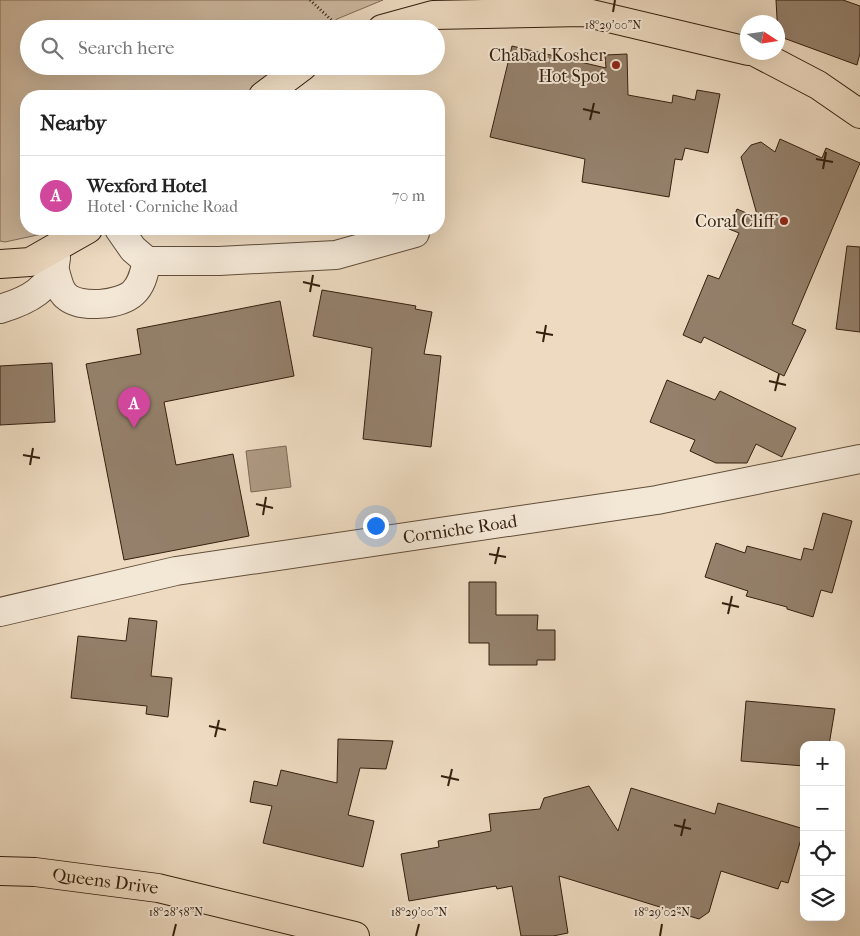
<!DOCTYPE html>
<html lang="en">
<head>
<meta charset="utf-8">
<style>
	body { margin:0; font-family:"IM FELL French Canon",serif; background:#f2f2f2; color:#222 }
	.controls { position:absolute; right:15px; bottom:15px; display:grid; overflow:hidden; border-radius:10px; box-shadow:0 5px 20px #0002 }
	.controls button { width:45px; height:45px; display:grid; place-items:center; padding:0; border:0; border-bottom:1px solid #e0e0e0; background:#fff; color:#222; font:25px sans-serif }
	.compass { position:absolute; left:740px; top:15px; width:45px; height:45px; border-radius:50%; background:#fff; box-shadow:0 5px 20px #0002; rotate:102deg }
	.you { position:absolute; left:375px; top:525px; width:18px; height:18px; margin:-12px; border:4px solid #fff; border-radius:50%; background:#1a73e8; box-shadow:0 0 0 8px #1a73e833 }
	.badge { display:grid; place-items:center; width:32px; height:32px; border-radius:50%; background:#2563eb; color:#fff; font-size:16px; font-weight:700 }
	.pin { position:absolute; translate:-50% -41px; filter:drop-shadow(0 1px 2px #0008) }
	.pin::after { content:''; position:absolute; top:26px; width:18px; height:15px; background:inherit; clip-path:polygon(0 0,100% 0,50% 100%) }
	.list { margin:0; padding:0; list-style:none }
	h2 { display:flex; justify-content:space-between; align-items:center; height:65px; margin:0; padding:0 20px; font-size:21px }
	h2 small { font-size:16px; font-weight:400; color:#767676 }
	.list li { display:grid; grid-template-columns:32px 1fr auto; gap:15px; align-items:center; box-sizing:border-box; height:80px; padding:0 20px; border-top:1px solid #e0e0e0 }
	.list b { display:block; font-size:19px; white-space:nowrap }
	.list p { margin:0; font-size:16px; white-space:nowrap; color:#767676 }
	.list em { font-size:16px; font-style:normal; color:#767676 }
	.icon { flex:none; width:28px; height:28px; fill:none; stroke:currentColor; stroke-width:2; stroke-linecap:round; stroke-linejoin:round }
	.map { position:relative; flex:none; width:860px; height:936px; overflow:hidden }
	.search { position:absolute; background:#fff; box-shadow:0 5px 20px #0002; left:20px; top:20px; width:425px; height:55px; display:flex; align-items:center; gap:12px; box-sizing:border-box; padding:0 18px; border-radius:28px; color:#767676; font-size:19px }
	.panel { position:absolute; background:#fff; box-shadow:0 5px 20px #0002; left:20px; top:90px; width:425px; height:145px; border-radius:20px }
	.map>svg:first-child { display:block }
</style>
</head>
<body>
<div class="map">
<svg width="860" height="936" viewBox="0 0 860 936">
	<rect width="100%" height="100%" fill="#eddac0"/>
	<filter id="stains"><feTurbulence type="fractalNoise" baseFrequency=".004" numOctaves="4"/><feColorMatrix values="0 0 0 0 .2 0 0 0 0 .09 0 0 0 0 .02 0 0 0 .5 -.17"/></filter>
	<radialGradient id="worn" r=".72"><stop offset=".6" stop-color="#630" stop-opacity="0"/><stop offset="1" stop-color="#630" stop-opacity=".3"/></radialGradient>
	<!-- green -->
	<polygon fill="#cebaa2" stroke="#816c58" points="0,0 383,0 337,19 325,29 29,29 29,66 280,66 244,96 26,96 26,229 65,229 5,242 0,241"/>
	<!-- water -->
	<polygon fill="#ae9a83" stroke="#7d6954" points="286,446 291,487 251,492 246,451"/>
	<!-- building -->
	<g fill="#94806b" stroke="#341f0e">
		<polygon points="776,0 843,0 860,6 860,53 857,65 778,36"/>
		<polygon points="512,46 606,68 605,55 627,54 628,95 672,103 673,95 695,100 697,90 720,94 708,153 685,148 682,160 675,159 669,197 582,182 585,159 490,137"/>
		<polygon points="780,139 822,158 826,148 860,163 792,324 806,330 784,376 704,337 701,343 683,335 708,275 719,279 739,233 729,229 737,209 758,218 741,157 751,145 761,142 775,152"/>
		<polygon points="847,246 860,247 860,332 836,329"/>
		<polygon points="322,290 416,306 415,309 432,312 424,354 441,356 431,447 363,439 372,348 313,336"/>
		<polygon points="280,301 294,376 164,402 176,465 233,454 249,536 124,560 86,364 141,354 137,329"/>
		<polygon points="52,363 55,422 0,425 0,366"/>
		<polygon points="667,380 715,400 720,391 796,428 782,457 756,444 747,463 716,463 690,451 695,440 650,422"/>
		<polygon points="823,513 852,521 832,593 821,590 813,617 787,609 787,607 746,596 748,591 705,577 716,543 745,553 747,546 801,560 804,548 813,550"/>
		<polygon points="469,582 496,582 496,615 538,615 537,630 555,630 555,660 537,660 537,665 489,665 489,643 469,643"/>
		<polygon points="129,618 157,621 151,676 172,678 168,717 146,714 147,706 71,698 78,636 126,641"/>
		<polygon points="746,701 835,709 829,745 804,745 804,766 741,761"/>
		<polygon points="338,739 393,741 386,769 360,768 348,815 374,821 363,867 263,843 272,806 250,802 254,781 277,786 281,770 337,783"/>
		<polygon points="589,786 618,831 631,788 715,814 718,803 804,829 788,883 781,881 778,889 721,871 709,912 699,919 559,876 568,933 553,936 521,936 512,886 497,889 496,886 409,901 401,854 439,847 438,841 491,831 489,814 540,809 544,798"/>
	</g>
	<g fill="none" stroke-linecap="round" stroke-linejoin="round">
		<!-- minor casing -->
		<g stroke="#624e3a" stroke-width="30">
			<g id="minor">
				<polyline points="119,229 133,249 147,261 219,261 336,255 415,233"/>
				<path d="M55,271C58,280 59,290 66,296C80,309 120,305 133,293C142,285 144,273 147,261"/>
				<path d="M0,309C27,301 53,289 56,258"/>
				<path id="s1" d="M0,612L176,571L657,500L860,459"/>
			</g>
		</g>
		<!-- major casing -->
		<g stroke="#341f0e" stroke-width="30">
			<g id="major">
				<polyline points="382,29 433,15 583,12 748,51"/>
				<polyline points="755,52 818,85 860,114"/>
				<polyline points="263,96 303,66"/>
				<polyline points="0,264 30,262 88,229"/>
				<path id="s2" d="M0,871L35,872L158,888L355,936"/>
			</g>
		</g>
		<!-- path -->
		<polyline stroke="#341f0e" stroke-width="3" stroke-dasharray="1 2.5" stroke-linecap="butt" points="310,0 341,29"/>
		<!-- minor -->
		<use href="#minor" stroke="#f3e7d6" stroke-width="28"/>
		<!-- major -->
		<use href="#major" stroke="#eddac0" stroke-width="28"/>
	</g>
	<!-- ticks -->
	<path fill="none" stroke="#341f0e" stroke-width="2" d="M613,12L615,0M583,109L600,113M590,120L594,103M816,159L833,162M823,169L826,152M303,282L320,286M310,292L313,275M536,332L553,335M543,342L546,325M769,381L786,385M775,391L779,374M23,455L40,458M30,465L33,448M256,504L273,508M263,515L266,497M489,554L506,557M495,564L499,547M722,603L739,607M728,614L732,596M209,726L226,730M215,737L219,720M441,776L459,780M448,786L452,769M674,825L691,829M681,836L685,819M173,936L176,924M416,936L419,924M660,936L662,924"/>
	<!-- markers -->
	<g fill="#8f2418" stroke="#f3e7d6" stroke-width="2">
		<circle cx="616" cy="65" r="5"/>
		<circle cx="784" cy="221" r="5"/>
	</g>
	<g text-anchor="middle" stroke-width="4" stroke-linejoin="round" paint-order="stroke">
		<!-- poi labels -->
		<g font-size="18" fill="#341f0e" stroke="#f3e7d6" text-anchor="end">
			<text x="606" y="61">Chabad Kosher<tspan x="606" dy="21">Hot Spot</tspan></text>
			<text x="774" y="227">Coral Cliff</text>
		</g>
		<!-- street labels -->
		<g font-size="18" fill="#341f0e" stroke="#f3e7d6">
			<text dy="6" stroke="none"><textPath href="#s1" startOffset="468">Corniche Road</textPath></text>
			<text dy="6" stroke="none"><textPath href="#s2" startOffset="106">Queens Drive</textPath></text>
		</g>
	</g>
	<g font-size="12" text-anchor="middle" fill="#341f0e" stroke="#f3e7d6" stroke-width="4" stroke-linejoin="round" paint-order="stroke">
		<text x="613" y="29">18°29'00"N</text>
		<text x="176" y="916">18°28'58"N</text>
		<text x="419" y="916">18°29'00"N</text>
		<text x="662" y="916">18°29'02"N</text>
	</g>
	<rect width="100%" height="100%" filter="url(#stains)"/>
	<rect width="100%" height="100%" fill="url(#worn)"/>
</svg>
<div class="controls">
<button>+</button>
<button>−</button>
<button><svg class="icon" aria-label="locate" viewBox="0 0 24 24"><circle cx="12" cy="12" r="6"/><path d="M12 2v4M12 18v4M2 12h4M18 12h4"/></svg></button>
<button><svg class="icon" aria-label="layers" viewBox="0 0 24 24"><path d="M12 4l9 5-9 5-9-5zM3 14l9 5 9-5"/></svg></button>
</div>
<svg class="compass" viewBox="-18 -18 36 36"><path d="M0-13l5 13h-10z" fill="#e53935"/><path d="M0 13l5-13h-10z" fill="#767676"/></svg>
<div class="you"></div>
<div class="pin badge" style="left:134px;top:428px;background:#d1479c">A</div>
<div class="search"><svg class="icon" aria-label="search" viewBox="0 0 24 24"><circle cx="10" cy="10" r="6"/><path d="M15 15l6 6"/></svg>Search here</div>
<section class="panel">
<h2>Nearby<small></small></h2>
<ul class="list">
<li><span class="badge" style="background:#d1479c">A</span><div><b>Wexford Hotel</b><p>Hotel · Corniche Road</p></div><em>70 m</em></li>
</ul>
</section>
</div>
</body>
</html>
